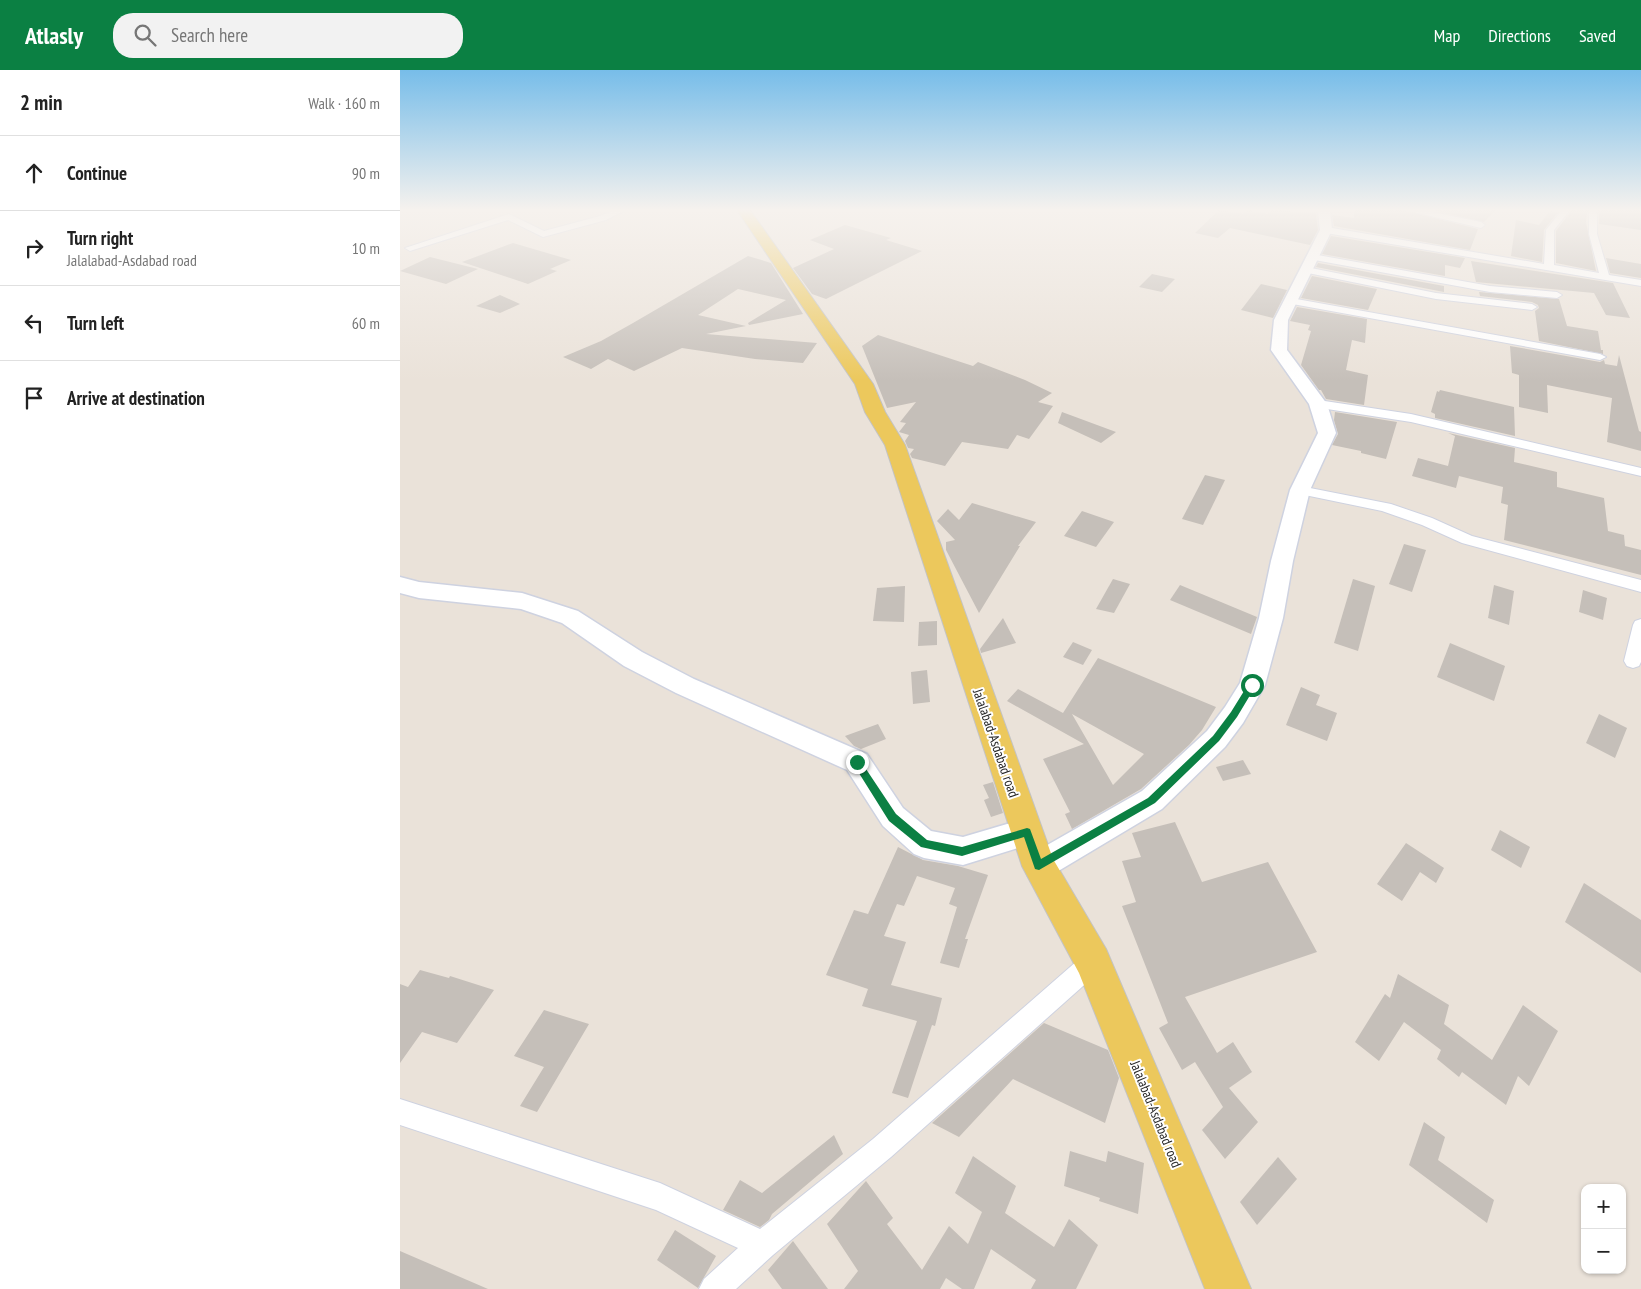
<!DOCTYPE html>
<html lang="en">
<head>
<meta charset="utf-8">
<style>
	body { margin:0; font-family:"PT Sans Narrow",sans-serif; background:#f2f2f2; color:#222 }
	.controls { position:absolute; right:15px; bottom:15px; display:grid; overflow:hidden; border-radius:10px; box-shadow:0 1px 4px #0004 }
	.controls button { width:45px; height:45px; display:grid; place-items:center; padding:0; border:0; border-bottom:1px solid #e0e0e0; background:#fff; color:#222; font:25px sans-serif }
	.stop { position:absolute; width:15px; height:15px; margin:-11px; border:4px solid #0b8043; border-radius:50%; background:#fff }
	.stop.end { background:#0b8043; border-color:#fff; box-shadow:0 1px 5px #0008 }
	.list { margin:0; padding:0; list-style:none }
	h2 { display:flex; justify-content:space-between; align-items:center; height:65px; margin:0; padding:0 20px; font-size:21px }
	h2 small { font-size:16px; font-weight:400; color:#767676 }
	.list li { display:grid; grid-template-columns:32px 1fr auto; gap:15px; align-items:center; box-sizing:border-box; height:75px; padding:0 20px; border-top:1px solid #e0e0e0 }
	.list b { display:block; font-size:19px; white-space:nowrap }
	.list p { margin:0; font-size:16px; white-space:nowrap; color:#767676 }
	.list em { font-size:16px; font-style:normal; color:#767676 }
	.icon { flex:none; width:28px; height:28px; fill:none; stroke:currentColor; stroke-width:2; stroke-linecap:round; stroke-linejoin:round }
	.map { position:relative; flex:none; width:1241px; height:1219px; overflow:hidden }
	header { display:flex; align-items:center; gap:30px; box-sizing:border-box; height:70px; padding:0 25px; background:#0b8043; color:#fff }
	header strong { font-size:24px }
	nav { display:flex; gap:28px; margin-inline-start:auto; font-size:18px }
	.search { width:350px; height:45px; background:#f2f2f2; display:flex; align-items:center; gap:12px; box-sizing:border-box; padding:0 18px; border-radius:20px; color:#767676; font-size:19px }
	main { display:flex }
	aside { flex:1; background:#fff }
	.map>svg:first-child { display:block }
</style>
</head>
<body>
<header>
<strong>Atlasly</strong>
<div class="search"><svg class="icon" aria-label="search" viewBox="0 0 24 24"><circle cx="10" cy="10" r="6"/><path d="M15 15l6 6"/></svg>Search here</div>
<nav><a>Map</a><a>Directions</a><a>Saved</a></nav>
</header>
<main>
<aside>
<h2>2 min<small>Walk · 160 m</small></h2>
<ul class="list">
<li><svg class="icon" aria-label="ahead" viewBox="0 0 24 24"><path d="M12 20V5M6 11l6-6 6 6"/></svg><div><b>Continue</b></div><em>90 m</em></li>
<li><svg class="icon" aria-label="right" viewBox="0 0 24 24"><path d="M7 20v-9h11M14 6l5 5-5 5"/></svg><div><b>Turn right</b><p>Jalalabad-Asdabad road</p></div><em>10 m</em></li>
<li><svg class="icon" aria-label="left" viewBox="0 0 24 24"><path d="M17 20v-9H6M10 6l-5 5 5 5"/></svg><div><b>Turn left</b></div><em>60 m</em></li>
<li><svg class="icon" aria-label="arrive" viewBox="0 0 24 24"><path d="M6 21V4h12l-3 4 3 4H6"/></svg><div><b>Arrive at destination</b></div></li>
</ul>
</aside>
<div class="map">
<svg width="1241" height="1219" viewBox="0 0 1241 1219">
	<rect width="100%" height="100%" fill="#eae2d9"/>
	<!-- building -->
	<g fill="#c5bfb9" fill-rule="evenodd">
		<polygon points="819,140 843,144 847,140 868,144 871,140 916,143 918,160 910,175 830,158 818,168 795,163"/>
		<polygon points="954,140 1003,140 1078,159 1070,180 934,156 932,145 954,148"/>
		<polygon points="1032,140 1096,140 1084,152"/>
		<polygon points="1172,140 1190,140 1187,143 1186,152 1196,201 1156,193 1156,161"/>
		<polygon points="1196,140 1241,140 1241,160 1199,154 1199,143"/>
		<polygon points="1150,141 1158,142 1144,160 1142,192 1111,186 1116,150 1139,155"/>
		<polygon points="445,155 491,168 486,170 522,181 426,229 412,224 393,198 434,179 410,170"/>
		<polygon points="931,166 1065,188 1060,198 1045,195 1045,206 922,184"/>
		<polygon points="113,173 171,190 150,199 157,201 128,214 62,192"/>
		<polygon points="348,186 371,193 403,244 349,255 348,253 386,230 338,219 298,245 346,256 306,264 417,273 403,293 355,289 282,278 234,301 208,289 191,299 163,287 201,271 233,253"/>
		<polygon points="30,187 78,199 46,214 0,201"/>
		<polygon points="1206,188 1241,194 1241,208 1210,203"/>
		<polygon points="1071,191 1213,213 1230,248 1206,245 1194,223 1076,212"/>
		<polygon points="918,193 1044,216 1044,222 916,197"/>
		<polygon points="752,204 775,209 762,222 739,217"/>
		<polygon points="912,206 977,219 968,240 901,228"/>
		<polygon points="861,214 887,220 873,248 841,240"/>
		<polygon points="1079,222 1159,229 1167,256 1198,261 1201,280 1203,280 1203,284 1139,271 1135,241 1139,238 1138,235 1132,232 1080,226"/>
		<polygon points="100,225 120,234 100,243 76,236"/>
		<polygon points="897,237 967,249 965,273 952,270 946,300 968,305 964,335 926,329 921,320 919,320 901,295 911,261 908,260 910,255 890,251"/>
		<polygon points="478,265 573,296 578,292 625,310 652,323 638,332 653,336 629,369 617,365 608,379 562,372 545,396 512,388 510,384 514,379 508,378 505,371 509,365 499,362 506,353 500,352 516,332 487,338 462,276"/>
		<polygon points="1110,276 1200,292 1204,290 1205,294 1217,296 1219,285 1239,361 1241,362 1241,381 1207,372 1212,328 1147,315 1148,343 1119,337 1119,305 1112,303"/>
		<polygon points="1040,320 1114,337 1115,366 1035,348 1035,344 1031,342 1037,321 1039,322"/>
		<polygon points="662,342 716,362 701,373 658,353"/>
		<polygon points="935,342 997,352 986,389 961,383 961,381 932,375 938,364 934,350"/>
		<polygon points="1048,363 1115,378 1114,392 1157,402 1157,417 1204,428 1208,461 1224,465 1225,476 1241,480 1241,505 1104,470 1108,435 1101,433 1103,417 1059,406 1056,418 1012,406 1018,388 1048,396 1055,366"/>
		<polygon points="805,405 825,410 803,455 782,449"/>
		<polygon points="572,433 636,452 618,476 620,476 579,543 546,480 546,472 555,470 537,451 548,439 559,450"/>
		<polygon points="682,441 714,452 696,477 664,466"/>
		<polygon points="1004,474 1026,480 1012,522 989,514"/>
		<polygon points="713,509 730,514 714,543 696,539"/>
		<polygon points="953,509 975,516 958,581 934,573"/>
		<polygon points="780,515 857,547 851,564 770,530"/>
		<polygon points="1094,515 1114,521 1109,555 1088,548"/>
		<polygon points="505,516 504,552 473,551 477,518"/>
		<polygon points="1183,520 1207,528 1203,550 1179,542"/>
		<polygon points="603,548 616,573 581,583 580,579"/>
		<polygon points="537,551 537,575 518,576 519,552"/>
		<polygon points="673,572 692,580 683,595 663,587"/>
		<polygon points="1050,573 1105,596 1094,631 1037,607"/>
		<path d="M698,588L816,637L802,660L789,675L741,719L672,759L665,744L670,742L643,689L684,674L607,631L618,619L663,643ZM672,644L744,684L713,715Z"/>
		<polygon points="527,600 530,632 513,634 511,602"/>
		<polygon points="901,617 920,625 916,635 937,643 927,671 886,655"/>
		<polygon points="1199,644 1227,658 1215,688 1186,673"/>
		<polygon points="478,654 486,669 461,679 454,676 445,666"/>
		<polygon points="843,690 851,704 823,711 816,697"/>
		<polygon points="593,712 603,743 591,747 584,730 589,728 583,715"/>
		<polygon points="775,752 802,812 868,792 917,882 785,927 817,983 833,972 852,1002 829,1018 858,1052 825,1089 802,1060 823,1037 795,992 782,1000 759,958 768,953 722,836 736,832 722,791 741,787 732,763"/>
		<polygon points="1100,760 1130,777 1121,798 1091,780"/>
		<polygon points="1006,773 1044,798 1036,813 1020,802 1002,831 977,814"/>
		<polygon points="498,777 523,790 558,796 588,805 565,869 568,869 559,898 540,893 557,837 549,834 555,818 517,806 504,836 497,834 484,866 506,872 491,915 542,928 535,956 532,955 508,1028 492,1023 517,951 462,936 468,919 426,905 454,840 468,844"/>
		<polygon points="1184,813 1241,850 1241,903 1165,852"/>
		<polygon points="20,900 49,908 50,906 94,920 57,973 22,962 0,993 0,914 8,917"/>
		<polygon points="998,904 1049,935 1044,954 1092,990 1123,935 1158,961 1129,1016 1118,1006 1106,1035 1062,1002 1059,1007 1037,989 1041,980 1004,952 979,991 955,972 985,924 990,928"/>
		<polygon points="144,940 189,954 137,1042 120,1036 144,997 114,986"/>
		<polygon points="644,953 708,980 719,1008 705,1053 613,1009 559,1067 532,1053"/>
		<polygon points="1024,1052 1045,1067 1038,1090 1094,1130 1087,1153 1009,1095"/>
		<polygon points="434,1065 443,1084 372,1144 369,1150 360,1157 323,1140 340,1110 362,1123"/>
		<polygon points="670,1081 706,1092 708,1081 744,1093 738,1144 699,1131 700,1128 664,1116"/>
		<polygon points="573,1086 616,1116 605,1143 654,1177 669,1149 698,1175 676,1219 631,1219 636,1210 591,1179 574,1219 562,1219 546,1208 540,1219 444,1219 458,1201 427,1154 466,1111 493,1148 487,1154 522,1200 549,1156 568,1174 582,1142 555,1123"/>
		<polygon points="878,1087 897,1109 857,1155 840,1132"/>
		<polygon points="275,1160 316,1186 298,1218 257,1190"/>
		<polygon points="393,1171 428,1219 382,1219 368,1200"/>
		<polygon points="0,1181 88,1219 0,1219"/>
	</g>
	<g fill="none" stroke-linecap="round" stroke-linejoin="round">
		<!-- street casing -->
		<g stroke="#ced2e0" stroke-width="2">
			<g id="street">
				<polygon points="214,140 225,140 206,150 143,167 108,150 13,180 10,181 5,178 109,144 144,161 200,146"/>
				<polygon points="1005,140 1022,140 1081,152 1085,155 1081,158"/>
				<polygon points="1162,140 1170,140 1154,160 1154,195 1199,203 1189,164 1189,143 1193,141 1197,143 1197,164 1209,205 1241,210 1241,216 926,163 922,160 926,157 1144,194 1146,160"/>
				<polygon points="912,184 1090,216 1157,222 1162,225 1157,228 1090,222 909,189 907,187"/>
				<polygon points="906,197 1036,223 1132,234 1137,237 1132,240 1036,229 903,202 901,200"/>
				<polygon points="891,228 1200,284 1206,287 1200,290 887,233 886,231"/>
				<polygon points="918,330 1011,344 1241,398 1241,406 1011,352 914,337 912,334 914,331"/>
				<polygon points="900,416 991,434 1032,448 1072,466 1241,510 1241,522 1062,473 1022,455 982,441 895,423 893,420 895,417"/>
				<polygon points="1241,549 1241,592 1239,596 1233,598 1227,596 1224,591 1233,555 1235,551"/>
				<polygon points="693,880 701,884 705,892 701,900 491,1087 373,1185 336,1219 299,1219 304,1209 338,1178 256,1140 0,1055 0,1029 260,1113 360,1159 473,1069 685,884"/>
			</g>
		</g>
		<!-- secondary casing -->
		<g stroke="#ced2e0" stroke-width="3">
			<g id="secondary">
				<polygon points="918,140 930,140 932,160 888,250 887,280 927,334 936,363 910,420 893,491 883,548 865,615 843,653 825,677 762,739 650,806 639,810 628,806 624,796 628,786 742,721 807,661 825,637 840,613 859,548 871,491 890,420 918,363 909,334 871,280 874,250 920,160"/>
				<polygon points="0,507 19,512 122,523 178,541 242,582 294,609 467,684 503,738 531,761 563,767 627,748 637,752 642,762 637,772 563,795 524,788 514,784 483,756 447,700 276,623 224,596 162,553 121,539 19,528 0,523"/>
			</g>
		</g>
		<!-- primary casing -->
		<g stroke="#c3c3c3" stroke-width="2">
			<polygon id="primary" points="337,140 350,140 473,314 485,342 505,375 653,789 706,879 851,1219 805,1219 679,903 622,796 485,375 465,342 455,314"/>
		</g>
		<!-- street -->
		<use href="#street" fill="#fff" fill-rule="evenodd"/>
		<!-- secondary -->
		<use href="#secondary" fill="#fff" fill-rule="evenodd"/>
		<!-- primary -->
		<use href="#primary" fill="#ecc85c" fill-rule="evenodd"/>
	</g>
	<!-- sky -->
	<linearGradient id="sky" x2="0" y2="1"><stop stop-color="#77bde9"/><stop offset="0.45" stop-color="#f6f2ee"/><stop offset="1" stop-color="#f6f2ee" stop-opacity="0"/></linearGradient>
	<rect width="1241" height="311" fill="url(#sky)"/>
	<!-- route -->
	<polygon fill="#0b8043" points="852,612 856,615 855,617 837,647 819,671 755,733 639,800 635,799 624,767 562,786 521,777 489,751 452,692 457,688 460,690 496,744 527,770 562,777 627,758 630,759 641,789 748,728 813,666 831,642 849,613"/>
	<g text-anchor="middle" stroke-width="4" stroke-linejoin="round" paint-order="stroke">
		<!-- street labels -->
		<g font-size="14" fill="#272727" stroke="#fff">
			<text transform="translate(596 673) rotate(71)" y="5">Jalalabad-Asdabad road</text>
			<text transform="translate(756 1044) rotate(68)" y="5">Jalalabad-Asdabad road</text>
		</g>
	</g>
</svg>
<div class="controls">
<button>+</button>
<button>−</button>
</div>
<div class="stop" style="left:852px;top:615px"></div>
<div class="stop end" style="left:457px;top:692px"></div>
</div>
</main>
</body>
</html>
